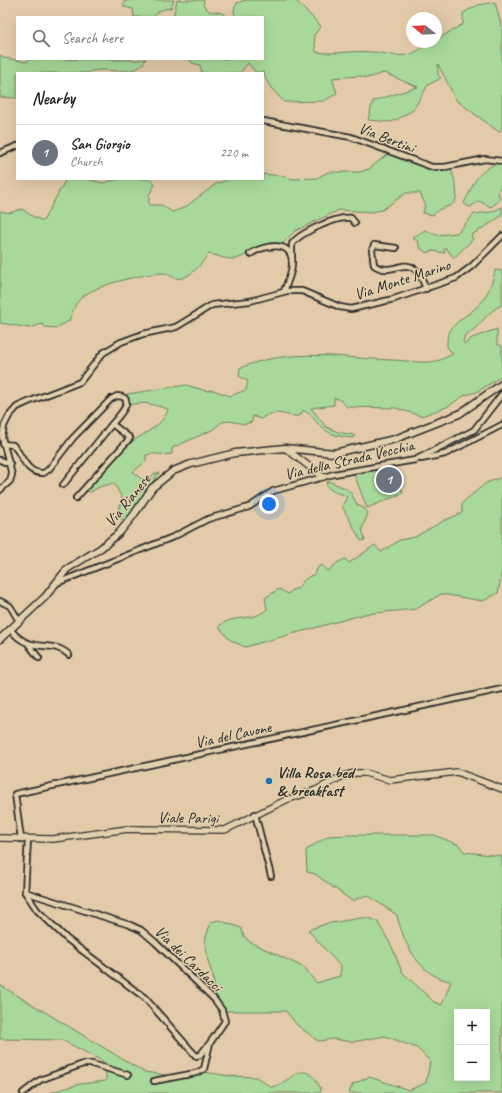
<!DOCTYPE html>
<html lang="en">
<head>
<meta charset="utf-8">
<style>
	body { margin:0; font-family:Caveat,sans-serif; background:#f6f6f6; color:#222 }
	.controls { position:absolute; right:12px; bottom:12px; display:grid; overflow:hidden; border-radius:0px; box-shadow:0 4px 16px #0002 }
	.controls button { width:36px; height:36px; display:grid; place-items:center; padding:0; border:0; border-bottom:1px solid #e0e0e0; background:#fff; color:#222; font:20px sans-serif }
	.compass { position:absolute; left:406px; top:12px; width:36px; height:36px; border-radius:50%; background:#fff; box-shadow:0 4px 16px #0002; rotate:288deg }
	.you { position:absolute; left:269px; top:504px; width:14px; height:14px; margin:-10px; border:3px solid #fff; border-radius:50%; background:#1a73e8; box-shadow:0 0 0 6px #1a73e833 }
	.badge { display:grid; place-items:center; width:26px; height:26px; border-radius:50%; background:#2563eb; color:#fff; font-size:13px; font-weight:700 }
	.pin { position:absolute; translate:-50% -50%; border:2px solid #fff; box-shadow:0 1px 4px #0006 }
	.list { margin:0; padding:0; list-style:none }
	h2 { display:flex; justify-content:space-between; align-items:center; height:52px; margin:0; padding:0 16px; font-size:17px }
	h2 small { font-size:13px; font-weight:400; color:#767676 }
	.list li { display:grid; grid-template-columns:26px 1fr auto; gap:12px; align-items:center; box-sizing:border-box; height:56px; padding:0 16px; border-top:1px solid #e0e0e0 }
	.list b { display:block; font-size:15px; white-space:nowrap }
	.list p { margin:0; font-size:13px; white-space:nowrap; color:#767676 }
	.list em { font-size:13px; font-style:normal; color:#767676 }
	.icon { flex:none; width:22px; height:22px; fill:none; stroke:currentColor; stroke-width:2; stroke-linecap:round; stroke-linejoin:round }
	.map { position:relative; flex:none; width:502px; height:1093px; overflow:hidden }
	.search { position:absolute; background:#fff; box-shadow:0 4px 16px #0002; left:16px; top:16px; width:248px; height:44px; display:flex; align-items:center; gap:10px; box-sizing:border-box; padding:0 14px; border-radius:0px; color:#767676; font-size:15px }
	.panel { position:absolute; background:#fff; box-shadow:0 4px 16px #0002; left:16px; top:72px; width:248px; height:108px; border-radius:0px }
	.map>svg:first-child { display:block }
</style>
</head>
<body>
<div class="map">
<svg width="502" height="1093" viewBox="0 0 502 1093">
	<rect width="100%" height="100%" fill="#e3cba9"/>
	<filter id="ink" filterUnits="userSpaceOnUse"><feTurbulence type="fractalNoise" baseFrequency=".025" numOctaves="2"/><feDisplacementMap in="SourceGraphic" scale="8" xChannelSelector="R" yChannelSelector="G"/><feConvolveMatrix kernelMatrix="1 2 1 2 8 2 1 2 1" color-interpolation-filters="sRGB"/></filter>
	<g filter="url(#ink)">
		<!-- green -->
		<g fill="#a8d99a" stroke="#6a8262" fill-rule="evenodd">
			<path d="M129,0H174L171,8C163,9 158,10 154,17H134L133,9L124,7V2Z"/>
			<polygon points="177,0 204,0 203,5 209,11 223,13 225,17 173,17"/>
			<path d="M246,0H295L321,26L314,35L316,52C335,55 353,50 372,52C386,53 397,58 411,54C420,51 427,42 436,42V40L463,24V13L478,5L495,2L502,29V128L499,132L456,100L438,64V75L441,78L428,85L413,110L398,119L391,122L368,120L373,101L418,87L384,73L367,78L359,76L332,78L337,93L324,101L284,102C275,92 266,85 264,72H255L248,63L240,73H202L200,65L192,63L189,59H263V17H235L234,10L237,3Z"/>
			<path d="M0,55L4,58L27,62L29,59L138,60L146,59C135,81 105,64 87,73H17V98L0,97Z"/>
			<path d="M389,153C413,163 425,171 451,168C453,178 464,201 449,206C440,209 440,208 433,215L423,213L425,204L420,193H406L382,210L371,212L339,210L295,231L282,244C263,238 252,255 236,259C225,260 218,255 208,254C203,262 194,273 185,277C175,282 170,273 162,273C144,274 92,285 80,299C74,305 72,313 69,321L56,328L45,327L42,324L30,328L0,323V211L9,213L22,209L32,216L43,221L66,179H87L103,183L119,179H151L155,185L149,195V205H162L172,212L184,208L216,184L229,179H263V174L282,176L293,179L317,178L328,172H360L369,169Z"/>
			<path d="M499,162L502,164V184L498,191L500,200L491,207L479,201L470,207L467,206L464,203C476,181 474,174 499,162Z"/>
			<polygon points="502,207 502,215 493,222 471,235 473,239 454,258 446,248 444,249 445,253 432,251 427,253 420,248 418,241 412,238 425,230 437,235 457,233 474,214 491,212"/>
			<path d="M495,270L502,271V305C486,311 481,328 465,335L463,342L465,344L472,338L497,329V344L502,346V376L477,392L465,395L447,407L421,416L396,408L347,407L339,399L334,398V405L311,408L326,427L338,432L353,435L355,436L354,438C341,437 328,435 319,425C313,418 311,414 303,410L300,416C284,417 276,407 261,419L253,416L252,422L245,424L229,421L222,422L212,430L172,448V454C162,456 156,452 146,455V461L133,472L140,478L147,480L154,474L159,473L148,488L126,520C113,519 120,507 122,498L114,483L99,487L91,492L87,491C100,475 112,457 128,445C141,434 163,427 168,409C154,405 142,400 128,406L127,394L186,385L207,391L213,390L230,396L246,390L248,381L239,376L240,368C291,347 338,358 391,360C403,360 425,364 436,361C442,360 448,356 453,354L447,347C445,321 470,318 483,300C488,293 494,279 495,270Z"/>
			<polygon points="393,466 403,493 367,508 354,474"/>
			<path d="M502,477V570L498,593L483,601L441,594L416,609L365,614L245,647L230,640L219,627V626C236,613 252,623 267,609L265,598L279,589L288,594L292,590L299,588C302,580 308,577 315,574L318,567L322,565L328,571L337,563L345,559L349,563L375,545L381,552L400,540L415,537L443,521L462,513V503L486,483Z"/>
			<path d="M328,481L345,488L351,493L357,505L364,508L368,513L362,529L365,540L361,541L342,506L347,497C340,492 328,493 326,483Z"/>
			<path d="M347,835H434L459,845L464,852L502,856V1093H349L353,1084L369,1077L409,1090L426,1083L430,1061L417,1048L385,1036L352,1042L334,1039L318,1041L297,1025L286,1011H226L218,1010L213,977L208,961L205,940L211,922L219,920L241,928L244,936L250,942L305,968L316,983L340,976L341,967L308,930L325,924L361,918H369L377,921L392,947L402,972L434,1002L442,1005L451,981C420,977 403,943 397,915L367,895L352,901L315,874L307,872L306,850L328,836ZM457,1012H487V1078H457Z"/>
			<path d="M0,985L144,1072L173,1076L193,1070L229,1076L256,1077L271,1087C293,1083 303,1054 321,1089L320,1093H49L80,1084L106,1081V1063L62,1040L0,1039Z"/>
		</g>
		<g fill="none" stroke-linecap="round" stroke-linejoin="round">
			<!-- minor casing -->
			<g stroke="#2b2b2b" stroke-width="8">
				<g id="minor">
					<polyline points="263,121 351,137 432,167 445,167 485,159 502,161"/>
					<polyline points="0,153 17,146"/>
					<path d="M396,248L374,245L372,250L374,265C395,280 411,245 426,289"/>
					<path d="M250,254C263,246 293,238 292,264C292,273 287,283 284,291"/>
					<path d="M292,262V244C299,233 337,216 351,218L355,223"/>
					<path d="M3,444L13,445C23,455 25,474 44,473L49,469L73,438L111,399L117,396C138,397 118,417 112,424L130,438L76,498"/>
					<polyline points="421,459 445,454 502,425"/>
					<polyline points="0,460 10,464"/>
					<polyline points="63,485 112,424"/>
					<polyline points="0,490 10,481 12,475 2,437 4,426 9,416 17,407 28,402 80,382 103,353 121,342 143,334 176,327 212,305 250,301 287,291 302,291 340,307 351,309 394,299 456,278 472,266 502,236"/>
					<polyline points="57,583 173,537 208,519 249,507 273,491 334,474 415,460 474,430 502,394"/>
					<polyline points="0,601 10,606 19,621"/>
					<path d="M10,629C31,656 52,638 69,655"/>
					<polyline points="29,645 39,658"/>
					<polyline points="255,814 271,876"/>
					<polyline points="21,839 15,794 502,689"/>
					<polyline points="28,839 25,892 37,910 67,939 145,998 196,1056 200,1055 209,1044"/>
					<polyline points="25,892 130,925 141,930 155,942 214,999 222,1010 225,1021 210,1043 204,1069 196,1073 154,1081"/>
					<polyline points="23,1093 40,1080 83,1064 92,1064 128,1075"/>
				</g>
			</g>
			<!-- tertiary casing -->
			<g stroke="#2b2b2b" stroke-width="8">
				<g id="tertiary">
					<polyline points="285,448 323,477"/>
					<polyline points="0,838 53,839 128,829 225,830 286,800 316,790 343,776 355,773 365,773 390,780 457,772 502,789"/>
				</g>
			</g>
			<!-- secondary casing -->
			<g stroke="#2b2b2b" stroke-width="9">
				<polyline id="secondary" points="0,639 45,597 67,569 101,548 119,533 133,516 152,488 173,471 191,464 235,453 285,448 334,453 395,439 459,414 502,384"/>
			</g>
			<!-- minor -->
			<use href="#minor" stroke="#e3d0ae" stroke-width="4.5"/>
			<!-- tertiary -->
			<use href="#tertiary" stroke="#e3d0ae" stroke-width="5.5"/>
			<!-- secondary -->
			<use href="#secondary" stroke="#e3d0ae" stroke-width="6"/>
		</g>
	</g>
	<!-- markers -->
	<circle fill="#1f6fb2" stroke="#e3d0ae" stroke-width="1.5" cx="269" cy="781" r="4"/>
	<g text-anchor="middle" stroke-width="3" stroke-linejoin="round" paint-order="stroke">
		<!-- street labels -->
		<g font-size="16" fill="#2b2b2b" stroke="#e3d0ae">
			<text transform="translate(387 137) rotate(21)" y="6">Via Bertini</text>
			<text transform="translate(402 279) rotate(-18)" y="6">Via Monte Marino</text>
			<text transform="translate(349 459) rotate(-13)" y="6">Via della Strada Vecchia</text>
			<text transform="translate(127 500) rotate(-51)" y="6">Via Rianese</text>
			<text transform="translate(233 734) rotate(-12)" y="6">Via del Cavone</text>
			<text transform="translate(188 817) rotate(1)" y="6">Viale Parigi</text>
			<text transform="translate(189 958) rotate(44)" y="6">Via dei Cardacci</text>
		</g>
		<!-- poi labels -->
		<g font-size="16" font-weight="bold" fill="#2b2b2b" stroke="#e3d0ae" text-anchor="start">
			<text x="277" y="778">Villa Rosa bed<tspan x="277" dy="18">&amp; breakfast</tspan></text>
		</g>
	</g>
</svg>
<div class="controls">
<button>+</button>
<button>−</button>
</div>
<svg class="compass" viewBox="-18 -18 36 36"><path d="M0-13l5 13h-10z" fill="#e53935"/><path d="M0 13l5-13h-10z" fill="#767676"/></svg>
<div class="you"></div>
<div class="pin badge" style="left:389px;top:480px;background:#6b7280">1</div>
<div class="search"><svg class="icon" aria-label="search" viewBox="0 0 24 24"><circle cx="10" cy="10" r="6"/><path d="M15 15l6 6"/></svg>Search here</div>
<section class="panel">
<h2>Nearby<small></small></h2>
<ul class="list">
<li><span class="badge" style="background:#6b7280">1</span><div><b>San Giorgio</b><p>Church</p></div><em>220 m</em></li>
</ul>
</section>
</div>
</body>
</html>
